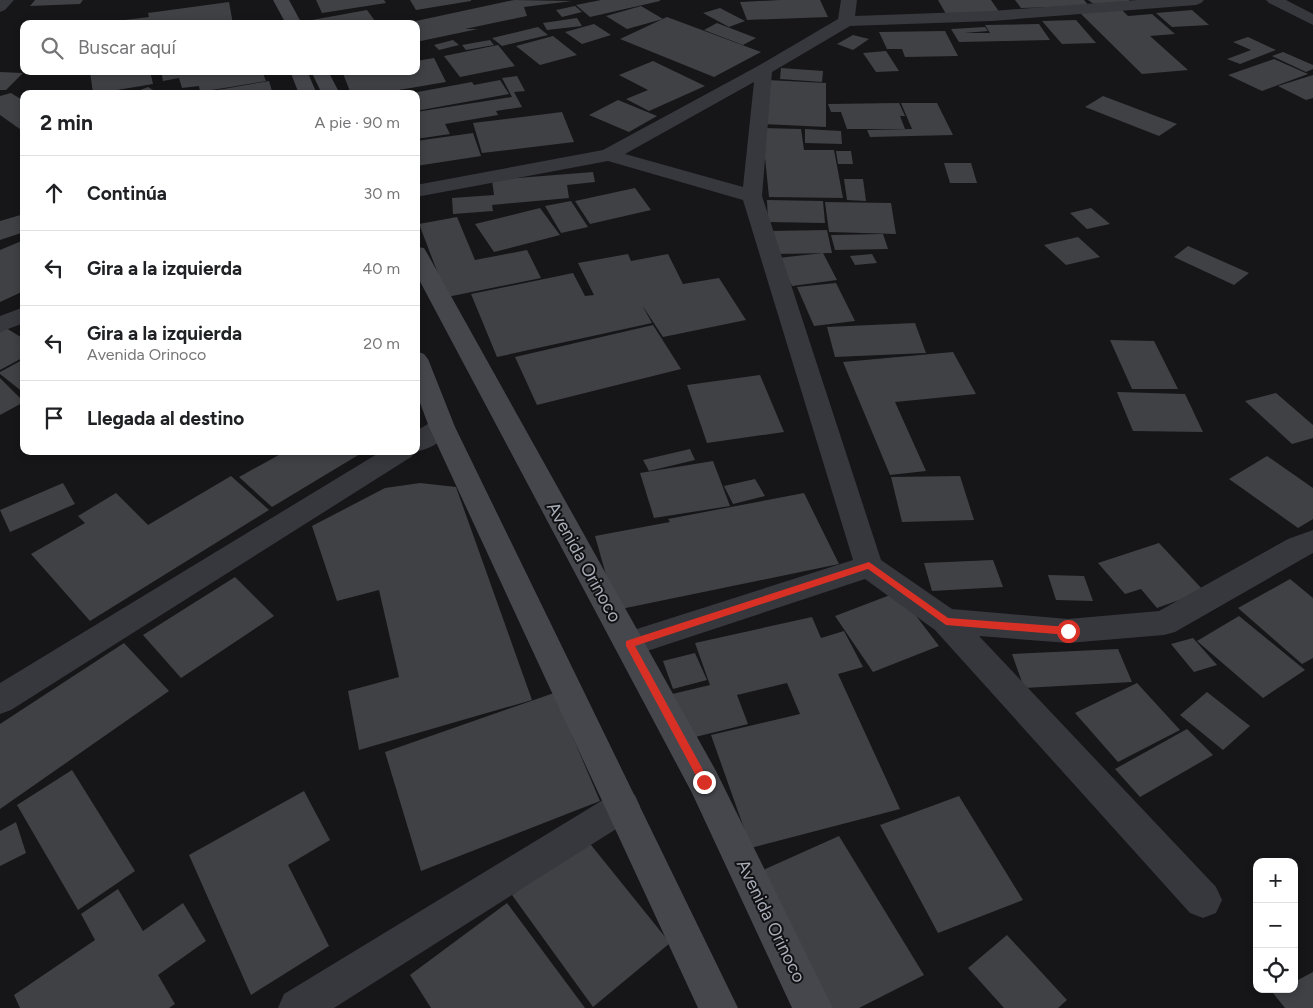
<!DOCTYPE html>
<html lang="es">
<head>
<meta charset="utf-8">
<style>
	body { margin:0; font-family:Figtree,sans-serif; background:#f2f2f2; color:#202124 }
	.controls { position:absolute; right:15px; bottom:15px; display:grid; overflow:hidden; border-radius:10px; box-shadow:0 2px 8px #0003 }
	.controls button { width:45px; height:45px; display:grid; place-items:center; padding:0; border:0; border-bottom:1px solid #e0e0e0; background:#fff; color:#202124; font:25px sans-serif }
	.stop { position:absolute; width:15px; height:15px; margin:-11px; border:4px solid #d93025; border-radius:50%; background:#fff }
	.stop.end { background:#d93025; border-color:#fff; box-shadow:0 1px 5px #0008 }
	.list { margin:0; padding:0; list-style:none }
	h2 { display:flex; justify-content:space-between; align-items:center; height:65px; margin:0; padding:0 20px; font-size:21px }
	h2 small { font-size:16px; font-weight:400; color:#757577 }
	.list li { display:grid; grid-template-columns:32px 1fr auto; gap:15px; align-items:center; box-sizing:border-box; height:75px; padding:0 20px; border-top:1px solid #e0e0e0 }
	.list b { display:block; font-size:19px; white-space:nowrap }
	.list p { margin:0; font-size:16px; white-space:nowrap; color:#757577 }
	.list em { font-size:16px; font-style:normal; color:#757577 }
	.icon { flex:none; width:28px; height:28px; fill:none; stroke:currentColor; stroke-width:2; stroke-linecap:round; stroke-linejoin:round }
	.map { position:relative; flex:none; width:1313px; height:1008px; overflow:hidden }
	.search { position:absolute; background:#fff; box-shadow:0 2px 8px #0003; left:20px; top:20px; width:400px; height:55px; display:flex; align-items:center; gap:12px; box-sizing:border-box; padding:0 18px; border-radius:10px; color:#757577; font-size:19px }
	.panel { position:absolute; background:#fff; box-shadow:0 2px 8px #0003; left:20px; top:90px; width:400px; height:365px; border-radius:10px }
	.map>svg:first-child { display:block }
</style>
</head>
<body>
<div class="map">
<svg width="1313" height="1008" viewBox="0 0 1313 1008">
	<rect width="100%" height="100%" fill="#161618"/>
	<!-- building -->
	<g fill="#404145">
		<polygon points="35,0 83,0 80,4 30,6"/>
		<polygon points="316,0 384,0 386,3 322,13"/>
		<polygon points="410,0 471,0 471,1 416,10"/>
		<polygon points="514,0 572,1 524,7 527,16 465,29 478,29 416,42 416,24 402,24"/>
		<polygon points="601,0 660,0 660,1 590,17 576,5"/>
		<polygon points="780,0 820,0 828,17 747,20 740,2"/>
		<polygon points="938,0 991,0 1000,13 946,14"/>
		<polygon points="1015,0 1084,0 1089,6 1021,8"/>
		<polygon points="1088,0 1129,0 1129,1 1094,4"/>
		<polygon points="229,2 233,24 108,24 108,22 149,17 148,13"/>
		<polygon points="575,6 582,12 562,17 556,10"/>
		<polygon points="641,6 663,19 627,29 606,16"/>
		<polygon points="720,8 745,21 729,27 703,13"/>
		<polygon points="1121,9 1128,16 1152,14 1175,34 1150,36 1188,70 1142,74 1079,12"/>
		<polygon points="367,10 375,21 361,24 314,24 312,20"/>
		<polygon points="1192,10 1209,25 1172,27 1156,13"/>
		<polygon points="667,17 761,52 714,77 620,39"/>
		<polygon points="577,18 582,26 547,30 543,23"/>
		<polygon points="1076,20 1096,43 1062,44 1042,21"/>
		<polygon points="717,23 756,38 743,45 704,30"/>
		<polygon points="594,24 611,35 582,44 565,32"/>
		<polygon points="1039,24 1050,40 959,42 951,29 985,27 988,31 964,33 990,33 985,25"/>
		<polygon points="538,27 548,35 502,46 492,38"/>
		<polygon points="945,31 958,56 905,57 902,49 887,49 879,32"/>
		<polygon points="853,35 869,39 853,50 837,44"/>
		<polygon points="553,36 577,55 540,65 516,46"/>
		<polygon points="1248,37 1276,50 1240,64 1227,59 1251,50 1233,42"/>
		<polygon points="453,40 459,45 439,50 434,45"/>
		<polygon points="490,40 494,45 466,50 462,45"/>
		<polygon points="498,45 515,66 460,77 444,56"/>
		<polygon points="886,51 899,71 876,72 863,53"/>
		<polygon points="1283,52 1313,65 1313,69 1306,72 1272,56"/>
		<polygon points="434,58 446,82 375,94 351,94 342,71 416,71 416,61"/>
		<polygon points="1274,59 1308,74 1262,91 1228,75"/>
		<polygon points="653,61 705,86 649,111 626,99 648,90 619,75"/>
		<polygon points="781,68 823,71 822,82 780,79"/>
		<polygon points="90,71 150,71 153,84 93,94"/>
		<polygon points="161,71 262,71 266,81 200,92 199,86 182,88 179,78 163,81"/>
		<polygon points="0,72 23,73 6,90 0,90"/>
		<polygon points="1313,75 1313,98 1306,100 1278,86"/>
		<polygon points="517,76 525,91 514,92 522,107 496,111 498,115 445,124 450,134 416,139 416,112 512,97 502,78"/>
		<polygon points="500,80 509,94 416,111 416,94 407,94 472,82 474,85"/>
		<polygon points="767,80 826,83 826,127 763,124"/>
		<polygon points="269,81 273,94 200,94 200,93"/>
		<polygon points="148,87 160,94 130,94"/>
		<polygon points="11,93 24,101 24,132 0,115 0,96"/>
		<polygon points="1103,96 1177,124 1159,136 1085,107"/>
		<polygon points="618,100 657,116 629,132 589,115"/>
		<polygon points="899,103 905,116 900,116 905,129 847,129 841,112 831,112 828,104"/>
		<polygon points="901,103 937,103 953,135 870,137 867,130 912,129"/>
		<polygon points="562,112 574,142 482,153 473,123"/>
		<polygon points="762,128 801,129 804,150 834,150 843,198 769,197"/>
		<polygon points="805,129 841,131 842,144 805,143"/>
		<polygon points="473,133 481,156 416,166 416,141"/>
		<polygon points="836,151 851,151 853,164 838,164"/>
		<polygon points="944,163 971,163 977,183 950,183"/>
		<polygon points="593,172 595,182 567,185 569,198 492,205 493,211 453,214 452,198 494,195 492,180"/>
		<polygon points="844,179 863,179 866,201 847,200"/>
		<polygon points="635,188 651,210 590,224 575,201"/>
		<polygon points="767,200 823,201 825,223 768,222"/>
		<polygon points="571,201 588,227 561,233 545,206"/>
		<polygon points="825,202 891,203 896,234 829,232"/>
		<polygon points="540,208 560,235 494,252 475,224"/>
		<polygon points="1091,208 1110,224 1087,229 1070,213"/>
		<polygon points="24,214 24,232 0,240 0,221"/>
		<polygon points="457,217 475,260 527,250 541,278 447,297 419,224"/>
		<polygon points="827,230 832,253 775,254 770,231"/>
		<polygon points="883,234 888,249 835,250 831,235"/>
		<polygon points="1078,237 1100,257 1066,265 1044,245"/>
		<polygon points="24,240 24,291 0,302 0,250"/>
		<polygon points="1188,246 1249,273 1234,285 1174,257"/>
		<polygon points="823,253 837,280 792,286 778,258"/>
		<polygon points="628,254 631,261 668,254 683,284 719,278 746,320 663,337 642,305 652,323 497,357 471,294 573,273 585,296 594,295 578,263"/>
		<polygon points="872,254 877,263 855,265 850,256"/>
		<polygon points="836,283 855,321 814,326 797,287"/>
		<polygon points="915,323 926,353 835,357 827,327"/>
		<polygon points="653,325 681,369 537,405 515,357"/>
		<polygon points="6,328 24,339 24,357 0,370 0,332"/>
		<polygon points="1110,340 1154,341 1178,389 1132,389"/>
		<polygon points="953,352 976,394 895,402 926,471 890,475 843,362"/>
		<polygon points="24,359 24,393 0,374 0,372"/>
		<polygon points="760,375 784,432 707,443 687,385"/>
		<polygon points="0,378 24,402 0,415"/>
		<polygon points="1117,392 1185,394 1203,432 1133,431"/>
		<polygon points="1276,393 1313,425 1313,438 1292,444 1245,401"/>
		<polygon points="690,449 695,460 649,471 643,460"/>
		<polygon points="286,451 365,451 272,507 239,477"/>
		<polygon points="1267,456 1313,488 1313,519 1298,528 1229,479"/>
		<polygon points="713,461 730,506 654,518 640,473"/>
		<polygon points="231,476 269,510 90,621 31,554 85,523 78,516 116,493 148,525"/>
		<polygon points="960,476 974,520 902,522 891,477"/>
		<polygon points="755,479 765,496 733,504 724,486"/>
		<polygon points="63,483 75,504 10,532 0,510"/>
		<polygon points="420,483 456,487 532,700 359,750 348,691 399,677 379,590 337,601 312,526 385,488"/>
		<polygon points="804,493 839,564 616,610 595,536 670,522 668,519"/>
		<polygon points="1159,543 1204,591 1157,608 1141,589 1125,594 1098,563"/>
		<polygon points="993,560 1003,587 932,591 924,563"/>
		<polygon points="1048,575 1084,576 1093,601 1056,600"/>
		<polygon points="235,577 274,616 181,678 143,635"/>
		<polygon points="1290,579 1313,598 1313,658 1302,664 1238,608"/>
		<polygon points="898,592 939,646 873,672 835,616"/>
		<polygon points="1239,616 1305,670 1263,698 1197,641"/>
		<polygon points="812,617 821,638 844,631 863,667 838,674 900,809 751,848 711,735 800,714 787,683 737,695 748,724 683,740 668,695 710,685 695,643"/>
		<polygon points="1193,638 1217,665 1194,672 1171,644"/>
		<polygon points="124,643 169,691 0,809 0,724"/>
		<polygon points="1118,649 1132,682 1024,688 1012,654"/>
		<polygon points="695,653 707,680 673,689 663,661"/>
		<polygon points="1137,683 1180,730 1118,762 1075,713"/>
		<polygon points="1207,692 1250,726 1223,750 1180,715"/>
		<polygon points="554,693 600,801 421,871 385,752"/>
		<polygon points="1187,729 1213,755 1140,797 1115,769"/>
		<polygon points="72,770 135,871 78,910 17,805"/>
		<polygon points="304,791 330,840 288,865 329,946 251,995 189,855"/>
		<polygon points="959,796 1023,900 938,933 880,825"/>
		<polygon points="16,822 26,853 0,866 0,831"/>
		<polygon points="839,836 924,975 859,1008 823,1008 752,875"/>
		<polygon points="587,840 670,943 593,1007 512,895"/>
		<polygon points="118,889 143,931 183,903 206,941 158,975 175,1004 169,1008 20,1008 14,995 95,940 81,914"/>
		<polygon points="507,903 585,1008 431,1008 410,975"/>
		<polygon points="1007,935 1067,1000 1058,1008 1004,1008 968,968"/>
		<polygon points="1313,972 1313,1008 1285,1008 1273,993 1281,989 1294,989 1294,982"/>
	</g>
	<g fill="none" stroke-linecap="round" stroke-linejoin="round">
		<!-- minor -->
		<g fill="#37383d" fill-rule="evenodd">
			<polygon points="0,0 14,0 5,10 0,12"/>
			<path d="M841,0H857L855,16L992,11L1137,0H1204L1201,3L1196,5L992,21L850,26L772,72L762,196L881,560L952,609L1068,619L1159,611L1288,539L1313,530V553L1175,632L1164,635L1068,643L979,636L1216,887L1222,900L1216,913L1203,918L1190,913L935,630L865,579L629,657L618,653L614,644L618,635L853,560L743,200L608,161L416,197V185L603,150L758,66L838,19ZM754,82L743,187L625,154Z"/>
			<polygon points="1266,0 1286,0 1313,14 1313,25 1269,3"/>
			<polygon points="24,307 24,323 0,332 0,316"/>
			<path d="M442,418L451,421L455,427C448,439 428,450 415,452L411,457L11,710L0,714V683L382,451H416V431L433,421Z"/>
			<polygon points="623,790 635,795 640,806 635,817 334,1008 278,1008 284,994 611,795"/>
		</g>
		<!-- secondary -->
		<g fill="#45474d" fill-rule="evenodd">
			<polygon points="273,0 289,0 302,24 286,24"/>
			<polygon points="290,71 307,71 317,94 299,94"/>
			<polygon points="311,71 328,71 340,94 322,94"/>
			<polygon points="416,247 424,248 427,253 716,771 833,1008 792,1008 692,793 416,274"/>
			<polygon points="416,351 424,354 428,359 455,427 738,1008 698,1008 429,427 416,392"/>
		</g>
	</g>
	<!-- route -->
	<polygon fill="#d93025" points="869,562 948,618 1068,627 1072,631 1068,635 946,625 868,569 635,646 708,779 708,785 701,785 626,646 626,641"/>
	<g text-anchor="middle" stroke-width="4" stroke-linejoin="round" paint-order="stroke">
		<!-- street labels -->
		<g font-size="18" fill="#a8adb8" stroke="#111113">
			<text transform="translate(584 562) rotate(61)" y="6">Avenida Orinoco</text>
			<text transform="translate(771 921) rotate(64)" y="6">Avenida Orinoco</text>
		</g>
	</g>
</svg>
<div class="controls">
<button>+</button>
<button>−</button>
<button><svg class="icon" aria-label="locate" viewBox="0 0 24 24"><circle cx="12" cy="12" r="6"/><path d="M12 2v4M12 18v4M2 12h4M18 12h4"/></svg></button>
</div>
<div class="stop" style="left:1068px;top:631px"></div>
<div class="stop end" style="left:704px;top:782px"></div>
<div class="search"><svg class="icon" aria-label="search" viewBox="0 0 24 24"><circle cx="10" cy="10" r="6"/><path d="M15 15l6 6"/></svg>Buscar aquí</div>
<section class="panel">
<h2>2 min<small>A pie · 90 m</small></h2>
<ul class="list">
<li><svg class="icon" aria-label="ahead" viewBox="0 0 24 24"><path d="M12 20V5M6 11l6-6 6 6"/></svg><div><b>Continúa</b></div><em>30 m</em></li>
<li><svg class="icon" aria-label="left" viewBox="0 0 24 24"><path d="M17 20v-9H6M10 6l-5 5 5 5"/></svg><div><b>Gira a la izquierda</b></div><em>40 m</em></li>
<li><svg class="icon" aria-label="left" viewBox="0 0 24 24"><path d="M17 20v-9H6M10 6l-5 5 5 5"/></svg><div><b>Gira a la izquierda</b><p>Avenida Orinoco</p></div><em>20 m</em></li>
<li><svg class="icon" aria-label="arrive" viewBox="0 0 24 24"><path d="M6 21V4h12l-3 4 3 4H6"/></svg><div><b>Llegada al destino</b></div></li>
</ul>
</section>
</div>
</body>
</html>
